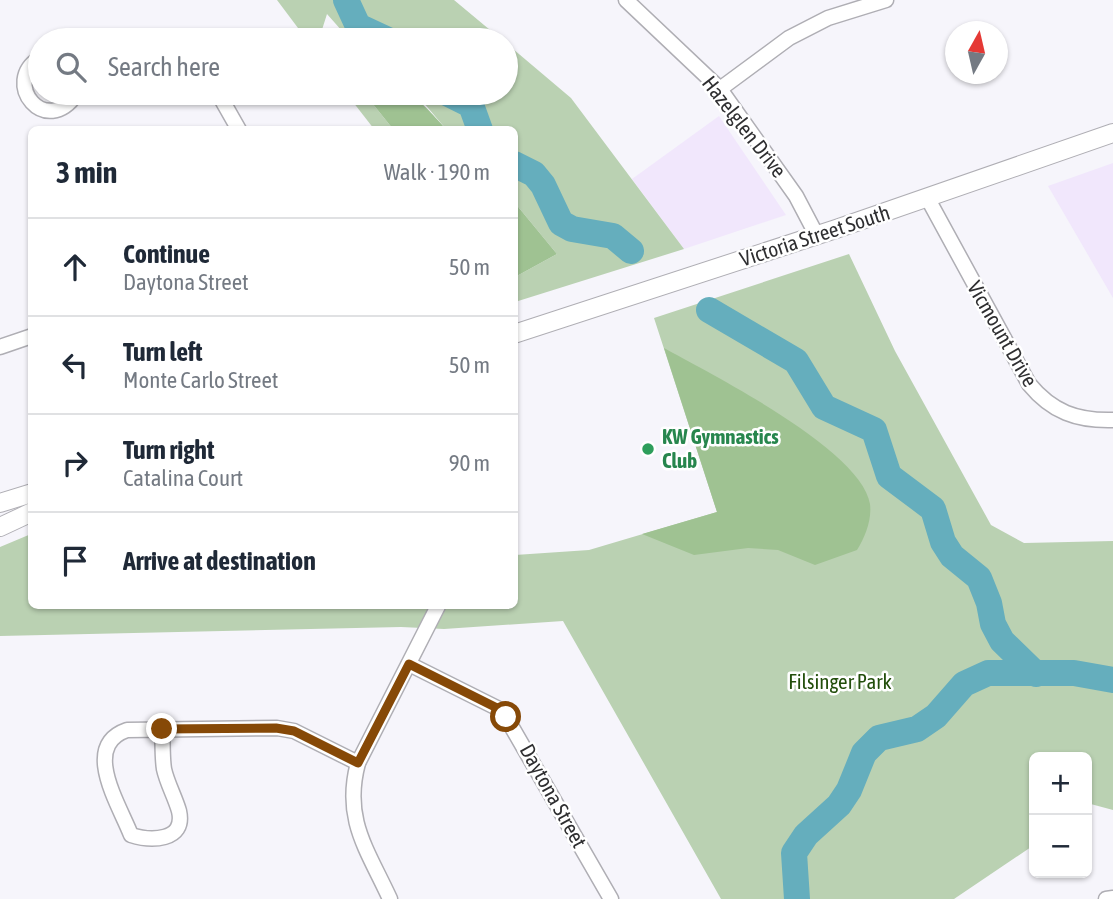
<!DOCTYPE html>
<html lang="en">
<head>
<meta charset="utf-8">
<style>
	body { margin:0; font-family:"Asap Condensed",sans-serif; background:#f2f2f3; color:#1f2937 }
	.controls { position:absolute; right:21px; bottom:21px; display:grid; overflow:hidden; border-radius:10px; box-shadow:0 2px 5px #0004 }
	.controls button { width:63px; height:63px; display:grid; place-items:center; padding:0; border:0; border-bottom:2px solid #e0e1e3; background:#fff; color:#1f2937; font:35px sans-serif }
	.compass { position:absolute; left:945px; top:21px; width:63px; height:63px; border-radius:50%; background:#fff; box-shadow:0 2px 5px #0004; rotate:8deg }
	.stop { position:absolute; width:21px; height:21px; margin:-16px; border:5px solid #864907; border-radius:50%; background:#fff }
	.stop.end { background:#864907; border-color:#fff; box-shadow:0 2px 7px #0008 }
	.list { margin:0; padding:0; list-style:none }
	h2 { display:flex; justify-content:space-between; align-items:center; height:91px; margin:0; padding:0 28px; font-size:30px }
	h2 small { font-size:23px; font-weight:400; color:#747a83 }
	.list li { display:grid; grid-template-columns:46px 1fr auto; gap:21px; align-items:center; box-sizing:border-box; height:98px; padding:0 28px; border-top:2px solid #e0e1e3 }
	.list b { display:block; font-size:26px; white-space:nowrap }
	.list p { margin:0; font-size:23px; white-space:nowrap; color:#747a83 }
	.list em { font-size:23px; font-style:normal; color:#747a83 }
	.icon { flex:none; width:38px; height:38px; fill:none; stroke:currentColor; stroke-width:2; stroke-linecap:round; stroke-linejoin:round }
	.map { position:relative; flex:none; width:1113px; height:899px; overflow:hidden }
	.search { position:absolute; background:#fff; box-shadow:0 2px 5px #0004; left:28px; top:28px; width:490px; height:77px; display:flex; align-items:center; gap:18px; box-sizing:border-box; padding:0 24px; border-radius:38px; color:#747a83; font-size:26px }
	.panel { position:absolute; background:#fff; box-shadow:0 2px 5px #0004; left:28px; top:126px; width:490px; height:483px; border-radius:10px }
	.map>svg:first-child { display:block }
</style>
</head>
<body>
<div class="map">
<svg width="1113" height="899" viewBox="0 0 1113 899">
	<rect width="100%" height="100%" fill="#f6f5fb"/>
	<!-- commercial -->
	<g fill="#f1e7fc">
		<polygon points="719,116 786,215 684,249 632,179"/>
		<polygon points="1113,163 1113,298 1048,186"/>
	</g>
	<!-- green -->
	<g fill="#bad1b2">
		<polygon points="277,0 454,0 502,40 350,40 327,14 320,36 323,40 307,40"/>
		<polygon points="506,43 571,98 684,249 515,302 515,277 557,254 515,203 514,130 446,129 423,102 408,93 506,93"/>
		<polygon points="346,93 364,93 393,129 374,129"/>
		<polygon points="849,254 895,351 991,525 1024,543 1113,541 1113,810 1087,803 1087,757 1034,757 1034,845 954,899 721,899 563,621 444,629 401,627 0,636 0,547 31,534 32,606 514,606 515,555 589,550 717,512 654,318"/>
	</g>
	<!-- forest -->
	<g fill="#9fc292">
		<path d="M364,93C414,93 413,92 446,129H393Z"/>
		<polygon points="515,203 557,254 515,277 514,277"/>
		<path d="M664,348C711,374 862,450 870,504C872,520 865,537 857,550L815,565L778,550L748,548L694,555L642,534L717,512Z"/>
	</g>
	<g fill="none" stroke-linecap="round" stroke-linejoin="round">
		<!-- river -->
		<g stroke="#65aebd" stroke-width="26">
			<polyline points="346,0 358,26 388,40"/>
			<polyline points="447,93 471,105 480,130"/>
			<polyline points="514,164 534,174 543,185 561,223 572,229 613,236 631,251"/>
			<polyline points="709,310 796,361 824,407 874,430 889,476 933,509 943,542 952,556 979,578 989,603 993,624 1002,641 1036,674"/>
			<polyline points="797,899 794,853 806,835 839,805 849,790 864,753 879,738 917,729 936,716 964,684 988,673 1074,673 1113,680"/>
		</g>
		<!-- minor casing -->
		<g stroke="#afaeb4" stroke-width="17">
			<g id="minor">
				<polyline points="626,0 720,89 796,196 817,236"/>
				<path d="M40,58C0,82 46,140 77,93"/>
				<polyline points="720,89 789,38 828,18 886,0"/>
				<polyline points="218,93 239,130"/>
				<path d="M928,199L1029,384C1052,412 1077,421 1113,420"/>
				<polyline points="0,347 32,336"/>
				<polyline points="409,664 497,708 506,717 611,899"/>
				<path d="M162,729C163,742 162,756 164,769C167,783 175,797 179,811C186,842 150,841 131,835C119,804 81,746 127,730L277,728L294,731L358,763"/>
				<path d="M390,899C367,849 343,819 358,763L438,606"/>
				<polyline points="1106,899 1113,898"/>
			</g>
		</g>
		<!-- major casing -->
		<g stroke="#afaeb4" stroke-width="20">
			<g id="major">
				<polyline points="514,334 836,229 1113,133"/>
				<polyline points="0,503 32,493"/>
				<polyline points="0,527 32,512"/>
			</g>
		</g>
		<!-- minor -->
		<use href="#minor" stroke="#fff" stroke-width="14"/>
		<!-- major -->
		<use href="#major" stroke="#fff" stroke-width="18"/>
	</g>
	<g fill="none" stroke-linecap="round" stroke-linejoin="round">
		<!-- route -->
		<polyline stroke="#864907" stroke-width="9" points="162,729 276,728 294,731 358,763 409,664 497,708 506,717"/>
	</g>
	<!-- markers -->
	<circle fill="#2e9e5b" stroke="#fff" stroke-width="2.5" cx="648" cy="449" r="7"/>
	<g text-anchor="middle" stroke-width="5" stroke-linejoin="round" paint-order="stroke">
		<!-- street labels -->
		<g font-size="21" fill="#2f2f31" stroke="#fff">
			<text transform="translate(744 127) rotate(52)" y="7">Hazelglen Drive</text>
			<text transform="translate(815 236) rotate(-18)" y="7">Victoria Street South</text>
			<text transform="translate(1002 334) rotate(60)" y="7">Vicmount Drive</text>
			<text transform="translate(553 796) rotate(61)" y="7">Daytona Street</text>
		</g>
		<!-- leisure labels -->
		<g font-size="21" font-weight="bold" fill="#27864d" stroke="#fff" text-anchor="start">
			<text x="662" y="444">KW Gymnastics<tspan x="662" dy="24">Club</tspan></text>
		</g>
		<!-- park labels -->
		<g font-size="21" fill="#224e0b" stroke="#fff">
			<text x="840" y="689">Filsinger Park</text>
		</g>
	</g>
</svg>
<div class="controls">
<button>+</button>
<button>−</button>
</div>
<svg class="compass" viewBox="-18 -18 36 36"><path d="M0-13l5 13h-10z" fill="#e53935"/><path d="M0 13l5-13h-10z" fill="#747a83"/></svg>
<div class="stop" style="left:506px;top:717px"></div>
<div class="stop end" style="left:162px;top:729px"></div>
<div class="search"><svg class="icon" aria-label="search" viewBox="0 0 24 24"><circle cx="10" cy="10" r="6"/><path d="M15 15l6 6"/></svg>Search here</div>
<section class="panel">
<h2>3 min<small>Walk · 190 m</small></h2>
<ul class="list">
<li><svg class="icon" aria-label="ahead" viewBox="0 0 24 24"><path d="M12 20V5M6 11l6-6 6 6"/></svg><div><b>Continue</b><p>Daytona Street</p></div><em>50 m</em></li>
<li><svg class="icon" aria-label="left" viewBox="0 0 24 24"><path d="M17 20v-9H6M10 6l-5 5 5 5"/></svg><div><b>Turn left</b><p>Monte Carlo Street</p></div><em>50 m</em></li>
<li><svg class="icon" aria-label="right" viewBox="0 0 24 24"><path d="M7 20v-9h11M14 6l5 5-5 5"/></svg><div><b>Turn right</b><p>Catalina Court</p></div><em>90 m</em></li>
<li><svg class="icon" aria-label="arrive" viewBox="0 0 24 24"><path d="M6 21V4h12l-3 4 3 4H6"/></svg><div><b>Arrive at destination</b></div></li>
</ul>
</section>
</div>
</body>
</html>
